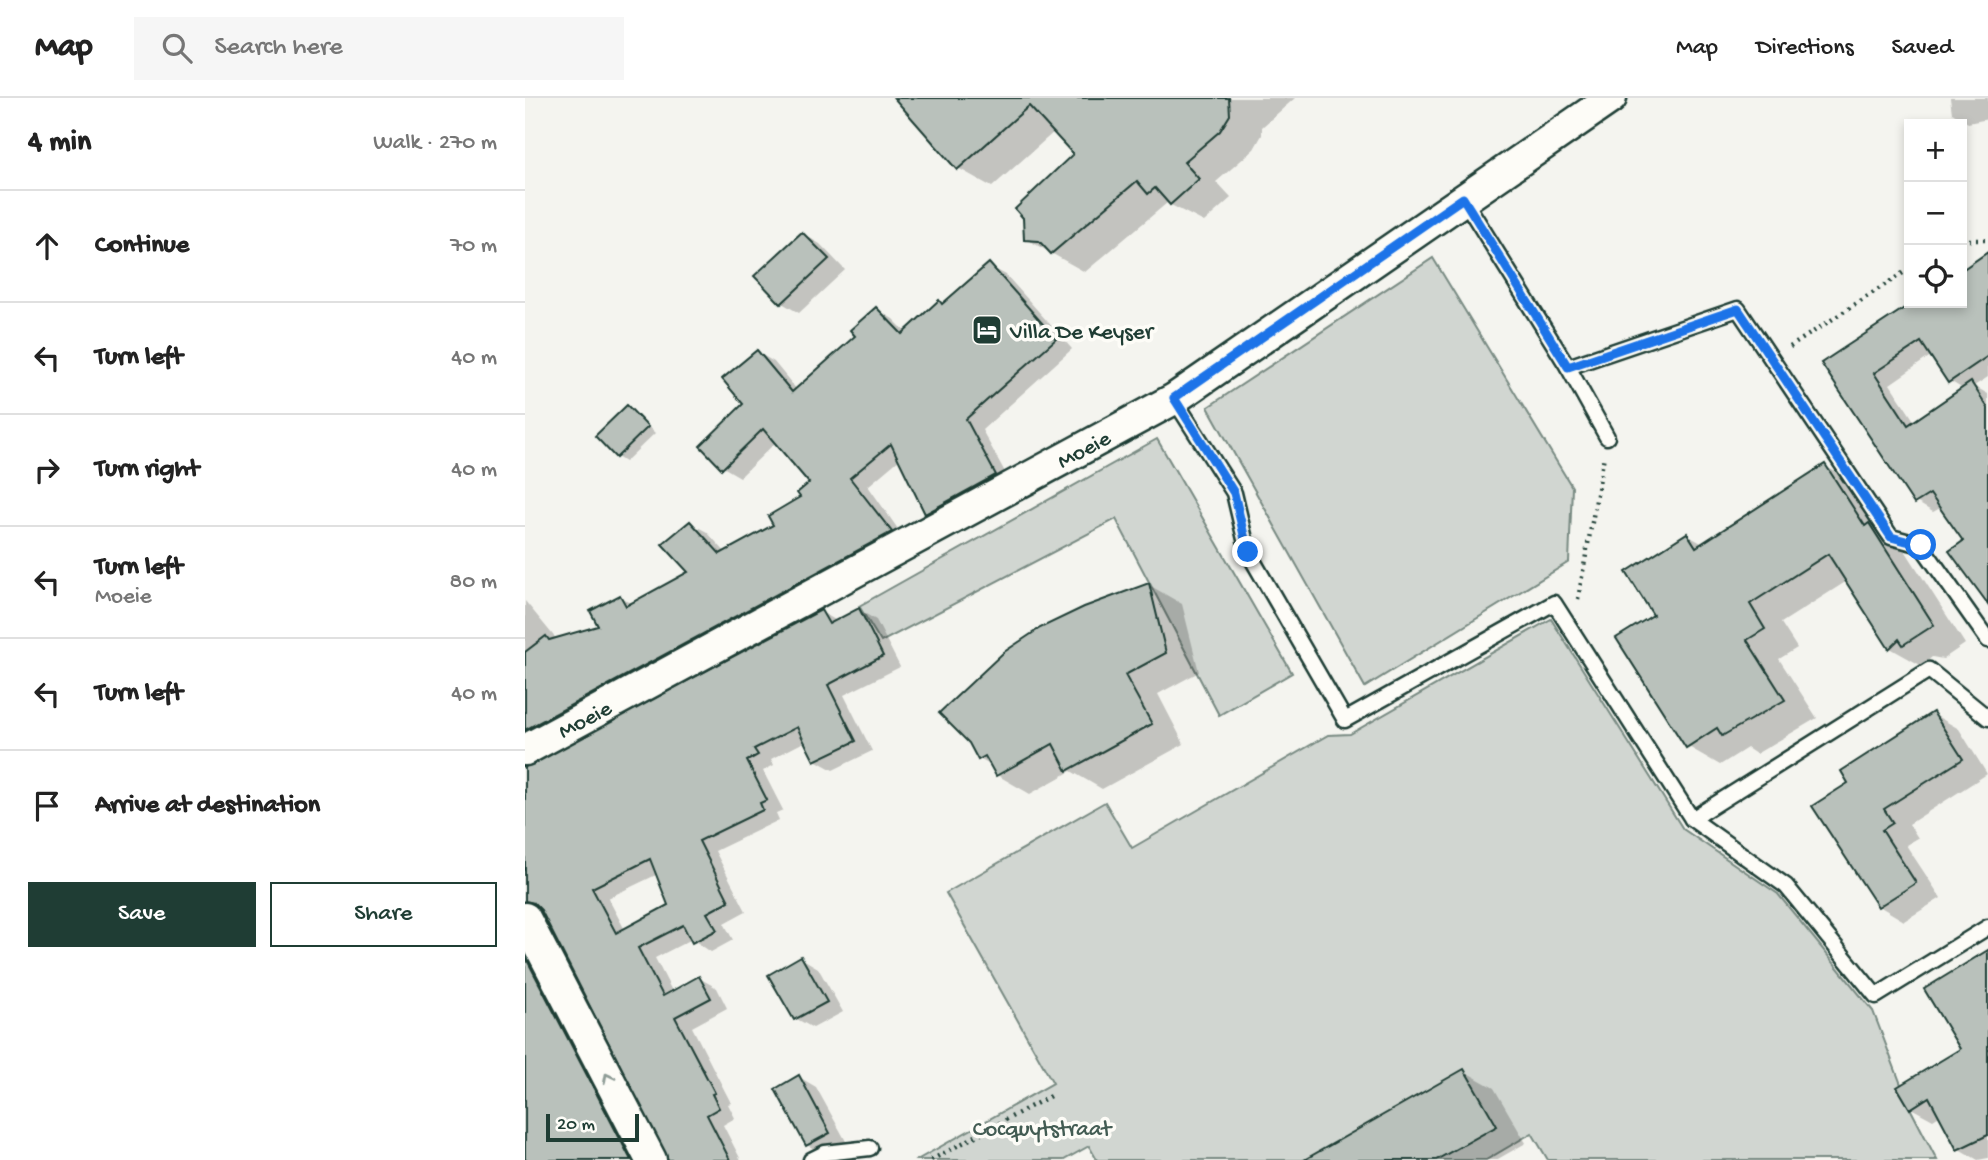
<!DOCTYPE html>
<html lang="en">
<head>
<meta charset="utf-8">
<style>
	body { margin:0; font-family:"Gochi Hand",sans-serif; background:#f6f6f6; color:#222 }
	.controls { position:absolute; right:21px; top:21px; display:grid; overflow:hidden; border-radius:0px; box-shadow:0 4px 10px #0003 }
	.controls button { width:63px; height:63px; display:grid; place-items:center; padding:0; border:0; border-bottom:2px solid #e0e0e0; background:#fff; color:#222; font:35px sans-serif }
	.scale { position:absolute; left:21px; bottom:18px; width:93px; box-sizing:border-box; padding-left:7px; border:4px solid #1f3d34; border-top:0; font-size:19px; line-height:24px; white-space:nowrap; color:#1f3d34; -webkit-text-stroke:5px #fdfcf7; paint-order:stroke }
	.stop { position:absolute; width:21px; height:21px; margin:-16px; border:5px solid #1a73e8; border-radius:50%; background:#fff }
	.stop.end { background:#1a73e8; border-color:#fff; box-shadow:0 2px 7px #0008 }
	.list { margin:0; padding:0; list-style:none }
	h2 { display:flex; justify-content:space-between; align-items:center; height:91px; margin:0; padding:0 28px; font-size:30px }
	h2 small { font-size:23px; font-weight:400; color:#767676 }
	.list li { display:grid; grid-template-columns:46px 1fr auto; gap:21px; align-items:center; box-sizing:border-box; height:112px; padding:0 28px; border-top:2px solid #e0e0e0 }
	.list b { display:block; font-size:26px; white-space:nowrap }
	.list p { margin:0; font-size:23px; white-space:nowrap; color:#767676 }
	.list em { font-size:23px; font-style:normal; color:#767676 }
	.actions { display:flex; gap:14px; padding:21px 28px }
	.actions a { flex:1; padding:16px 0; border:2px solid #1f3d34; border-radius:0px; text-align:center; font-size:24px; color:#1f3d34 }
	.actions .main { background:#1f3d34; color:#fff }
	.icon { flex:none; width:38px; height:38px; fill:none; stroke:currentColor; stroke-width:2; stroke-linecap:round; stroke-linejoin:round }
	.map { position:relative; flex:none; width:1463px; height:1062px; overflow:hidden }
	header { display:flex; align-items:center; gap:42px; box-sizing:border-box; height:98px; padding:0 35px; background:#fff; border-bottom:2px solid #e0e0e0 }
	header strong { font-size:33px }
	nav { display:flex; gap:38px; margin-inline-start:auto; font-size:24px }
	.search { width:490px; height:63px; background:#f6f6f6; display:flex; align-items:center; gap:18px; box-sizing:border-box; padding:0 24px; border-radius:0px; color:#767676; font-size:26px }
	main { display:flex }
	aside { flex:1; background:#fff }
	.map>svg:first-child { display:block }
</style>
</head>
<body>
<header>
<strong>Map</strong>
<div class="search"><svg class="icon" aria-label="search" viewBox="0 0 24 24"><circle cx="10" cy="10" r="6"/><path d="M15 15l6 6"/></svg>Search here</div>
<nav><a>Map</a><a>Directions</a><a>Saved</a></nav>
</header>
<main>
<aside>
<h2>4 min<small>Walk · 270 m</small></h2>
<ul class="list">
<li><svg class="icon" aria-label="ahead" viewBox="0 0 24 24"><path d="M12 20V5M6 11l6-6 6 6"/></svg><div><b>Continue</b></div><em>70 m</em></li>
<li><svg class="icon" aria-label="left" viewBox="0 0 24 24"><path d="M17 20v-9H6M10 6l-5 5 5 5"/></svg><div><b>Turn left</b></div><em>40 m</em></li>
<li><svg class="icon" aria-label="right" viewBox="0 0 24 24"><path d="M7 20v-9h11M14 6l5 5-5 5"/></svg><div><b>Turn right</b></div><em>40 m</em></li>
<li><svg class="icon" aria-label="left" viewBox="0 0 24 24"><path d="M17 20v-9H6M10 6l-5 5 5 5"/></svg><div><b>Turn left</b><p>Moeie</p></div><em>80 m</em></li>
<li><svg class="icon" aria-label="left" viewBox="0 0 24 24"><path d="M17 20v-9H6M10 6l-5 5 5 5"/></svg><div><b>Turn left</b></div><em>40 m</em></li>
<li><svg class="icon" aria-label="arrive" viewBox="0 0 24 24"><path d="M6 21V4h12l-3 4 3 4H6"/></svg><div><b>Arrive at destination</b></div></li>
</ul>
<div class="actions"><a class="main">Save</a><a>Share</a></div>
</aside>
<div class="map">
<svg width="1463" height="1062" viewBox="0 0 1463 1062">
	<rect width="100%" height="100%" fill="#f4f4ef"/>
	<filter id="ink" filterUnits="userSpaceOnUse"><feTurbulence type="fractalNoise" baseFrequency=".0143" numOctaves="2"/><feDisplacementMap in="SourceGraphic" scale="14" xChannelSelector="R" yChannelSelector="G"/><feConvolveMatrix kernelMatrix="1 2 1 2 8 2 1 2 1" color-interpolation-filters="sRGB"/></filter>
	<g filter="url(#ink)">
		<!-- green -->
		<g fill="#d1d6d1" stroke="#788a82" stroke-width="2">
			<polygon points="908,160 1047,389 1044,464 840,589 683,309"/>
			<polygon points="632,341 767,575 694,617 591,421 356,544 334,508"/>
			<polygon points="1026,521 1158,731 1253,796 1348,913 1385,1010 1412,1062 1023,1062 1007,1035 961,1062 572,1062 564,1048 539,1062 392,1062 528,985 421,795 580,704 607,750 803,637 825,636"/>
		</g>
		<!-- shadow -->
		<g fill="#0003" fill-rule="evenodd">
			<polygon points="369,0 770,0 737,29 737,37 729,51 691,84 706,100 679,124 642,105 560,174 501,141 499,119 550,56 530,33 467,89 433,70"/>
			<polygon points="1425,0 1463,0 1463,21 1443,25 1427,15"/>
			<polygon points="278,136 295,146 320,172 274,215 257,205"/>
			<path d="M1455,162L1463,166V279L1449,288L1463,296V503L1441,443L1417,409L1408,414L1391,404L1299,266L1390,205H1437V174ZM1407,257L1425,283L1438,291L1390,324L1365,286Z"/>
			<polygon points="464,168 481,177 547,251 457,332 487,387 418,424 401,415 375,361 343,388 382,444 0,648 0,503 32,542 75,529 95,499 108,506 166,475 165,425 182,434 201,455 250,428 278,399 286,386 251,344 215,379 198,369 220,306 232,254 249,264 272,292 332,238 351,211 368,221 381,234 419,207"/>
			<polygon points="102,309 130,335 100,364 92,359"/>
			<polygon points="1300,368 1333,387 1376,446 1440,546 1418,561 1407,559 1397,568 1365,550 1322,483 1256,525 1272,550 1254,561 1292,620 1231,656 1222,650 1195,667 1162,648 1130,517 1162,437 1178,446"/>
			<polygon points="624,487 657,506 674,574 633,596 659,646 577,691 546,673 505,696 472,677 467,668 454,661"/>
			<path d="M334,512L351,522L375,569L319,597L347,653L308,672L290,662L281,643L246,661L249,667L238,673L258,712L251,715L254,722L190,753L221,813L199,825L208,842L186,854L167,841L130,860L148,895L174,880L192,890L202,910L167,929L206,1005L203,1006L210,1020L198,1027L216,1062H145L18,812L9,814L0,828V680L296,514L312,523ZM133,776L145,808L100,832L83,800Z"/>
			<polygon points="1408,616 1434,631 1462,676 1384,726 1393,740 1381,747 1416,800 1379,823 1354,808 1325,686"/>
			<polygon points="0,832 117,1062 0,1062"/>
			<polygon points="1463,854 1463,1060 1453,1062 1434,1051 1416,1017 1408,1022 1386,1010 1438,951"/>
			<polygon points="276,860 293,870 318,914 288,930 270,920"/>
			<polygon points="939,973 969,990 1001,1045 971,1062 782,1062"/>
			<polygon points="274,979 291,989 322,1045 300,1057 282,1047"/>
		</g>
		<!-- building -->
		<g fill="#b9c1bb" stroke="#1f3d34" stroke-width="2" fill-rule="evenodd">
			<polygon points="369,0 704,0 705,17 695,33 659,64 674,81 645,107 630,90 623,96 612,83 526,156 514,143 499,142 498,120 490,111 548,56 504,8 432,72"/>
			<polygon points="277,134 304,161 256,206 229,178"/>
			<polygon points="1463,154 1463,258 1423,285 1396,244 1349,275 1383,327 1446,284 1463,310 1463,506 1424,453 1438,443 1405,396 1389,406 1296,265 1387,205 1437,205 1437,172"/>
			<polygon points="464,165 531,241 441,321 471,377 400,416 366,346 325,380 367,434 0,632 0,554 21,538 24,542 73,528 65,513 95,497 101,508 163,474 137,446 165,423 195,456 248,427 243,418 275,399 272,395 284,385 238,331 197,371 175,348 218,306 197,281 232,252 267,294 330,238 325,232 351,209 377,236 414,202 417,206"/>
			<polygon points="102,307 123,329 91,360 70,338"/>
			<polygon points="1300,366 1340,428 1344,425 1409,527 1378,547 1374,541 1364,551 1303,456 1225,506 1240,531 1222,542 1260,602 1197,638 1192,630 1161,650 1091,540 1128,517 1101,474 1162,435 1171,449"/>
			<polygon points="624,485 641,555 600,577 627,626 542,673 528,646 471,678 460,658 453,662 444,645 414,615 479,554 515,530 559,509"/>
			<path d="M334,510L358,558L303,587L331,643L289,663L272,629L229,651L233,657L222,663L242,702L235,705L238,712L174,743L204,803L182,815L192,832L167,845L158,827L113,850L138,898L174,878L186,900L150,919L190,995L187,996L194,1010L182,1017L205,1062H143L16,812L9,805L0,803V669L296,512L304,526ZM125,761L143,807L91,835L67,790Z"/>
			<polygon points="1408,614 1438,661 1359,711 1368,725 1357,732 1391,785 1353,809 1287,708 1323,685 1316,673"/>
			<polygon points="1463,852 1463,1037 1432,1052 1404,999 1385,1011 1372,989 1435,951 1399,891"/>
			<polygon points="0,858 106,1062 0,1062"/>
			<polygon points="276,858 302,904 269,922 243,877"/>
			<polygon points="939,971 972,1028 911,1062 779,1062"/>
			<polygon points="274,977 305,1035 281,1048 250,991"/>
		</g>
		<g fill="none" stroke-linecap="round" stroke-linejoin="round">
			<!-- lane casing -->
			<g stroke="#1f3d34" stroke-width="19">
				<g id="lane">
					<polyline points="938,100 1043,269 1213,211 1366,439 1396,447 1463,542"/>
					<polyline points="1043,269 1082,339"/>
					<polyline points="649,301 709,395 723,454 820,622 1029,505 1167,721 1404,572 1463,620"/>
					<polyline points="1167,721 1261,788 1351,898 1463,829"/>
					<polyline points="286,1062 300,1055 345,1050"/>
				</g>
			</g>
			<!-- street casing -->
			<g stroke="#1f3d34" stroke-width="35">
				<g id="street">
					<polyline points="0,652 649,301 1086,0"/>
					<polyline points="0,820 126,1062"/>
				</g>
			</g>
			<!-- path -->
			<g stroke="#1f3d34" stroke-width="4.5" stroke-dasharray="2 5" stroke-linecap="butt">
				<polyline points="1437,142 1463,142"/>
				<polyline points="1265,249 1384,171"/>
				<polyline points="1053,501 1079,358"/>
				<polyline points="406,1062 527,997"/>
			</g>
			<!-- lane -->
			<use href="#lane" stroke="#fdfcf7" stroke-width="14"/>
			<!-- street -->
			<use href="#street" stroke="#fdfcf7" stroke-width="30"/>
		</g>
		<!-- one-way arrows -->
		<defs><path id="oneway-chevron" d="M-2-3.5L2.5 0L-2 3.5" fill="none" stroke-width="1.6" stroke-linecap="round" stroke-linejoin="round" transform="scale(1.75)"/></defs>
		<use stroke="#8e9c96" href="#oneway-chevron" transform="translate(83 980) rotate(-117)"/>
	</g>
	<g fill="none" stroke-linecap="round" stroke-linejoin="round" filter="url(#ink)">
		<!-- route -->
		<polyline stroke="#1a73e8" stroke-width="9" points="723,454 709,395 649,300 938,100 1043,269 1213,211 1366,439 1396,447"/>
	</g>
	<!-- icons -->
	<defs>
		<g id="hotel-square" transform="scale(1.575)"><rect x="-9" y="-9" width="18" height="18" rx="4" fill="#1f3d34" stroke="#fdfcf7"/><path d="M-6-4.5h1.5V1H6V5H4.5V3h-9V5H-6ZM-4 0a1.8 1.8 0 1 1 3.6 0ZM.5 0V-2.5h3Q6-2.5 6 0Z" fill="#fff"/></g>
	</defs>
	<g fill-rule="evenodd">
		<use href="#hotel-square" x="462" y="232"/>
	</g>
	<g text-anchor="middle" stroke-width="7" stroke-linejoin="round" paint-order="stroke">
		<!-- poi labels -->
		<g font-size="23" fill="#1f3d34" stroke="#fdfcf7" text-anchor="start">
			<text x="485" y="240">Villa De Keyser</text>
		</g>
		<!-- street labels -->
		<g font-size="23" fill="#1f3d34" stroke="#fdfcf7">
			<text transform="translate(558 350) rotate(-28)" y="8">Moeie</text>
			<text transform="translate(59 620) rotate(-28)" y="8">Moeie</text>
		</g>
		<!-- park labels -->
		<g font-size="23" fill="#435c53" stroke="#fdfcf7">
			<text x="517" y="1037">Cocquytstraat</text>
		</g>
	</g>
</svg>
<div class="controls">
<button>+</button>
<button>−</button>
<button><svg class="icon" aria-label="locate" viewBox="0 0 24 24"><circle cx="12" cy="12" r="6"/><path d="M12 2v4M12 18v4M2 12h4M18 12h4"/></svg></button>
</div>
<div class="scale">20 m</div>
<div class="stop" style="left:1396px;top:447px"></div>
<div class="stop end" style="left:723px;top:454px"></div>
</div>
</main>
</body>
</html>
